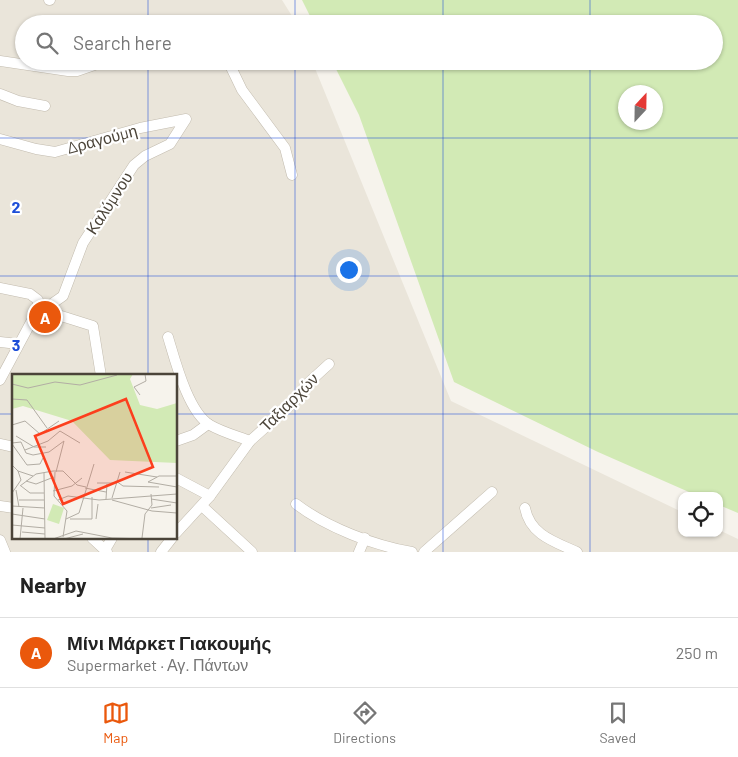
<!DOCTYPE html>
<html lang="en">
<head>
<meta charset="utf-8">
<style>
	body { margin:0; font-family:Barlow,sans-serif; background:#f2f2f2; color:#222 }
	.controls { position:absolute; right:15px; bottom:15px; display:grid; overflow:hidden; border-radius:10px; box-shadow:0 1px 4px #0004 }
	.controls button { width:45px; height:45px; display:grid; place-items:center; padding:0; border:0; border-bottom:1px solid #e0e0e0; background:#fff; color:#222; font:25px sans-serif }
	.compass { position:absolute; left:618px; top:85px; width:45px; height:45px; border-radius:50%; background:#fff; box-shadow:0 1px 4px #0004; rotate:22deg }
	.you { position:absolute; left:348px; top:269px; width:18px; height:18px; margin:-12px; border:4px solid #fff; border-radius:50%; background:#1a73e8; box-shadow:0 0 0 8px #1a73e833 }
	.badge { display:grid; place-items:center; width:32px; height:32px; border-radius:50%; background:#ea580c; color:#fff; font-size:16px; font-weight:700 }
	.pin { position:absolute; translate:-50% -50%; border:2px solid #fff; box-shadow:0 1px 5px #0006 }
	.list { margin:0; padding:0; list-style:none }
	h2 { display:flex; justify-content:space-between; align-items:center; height:65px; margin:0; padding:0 20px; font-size:21px }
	h2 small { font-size:16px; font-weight:400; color:#767676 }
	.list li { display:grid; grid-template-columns:32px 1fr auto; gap:15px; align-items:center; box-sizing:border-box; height:70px; padding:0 20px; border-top:1px solid #e0e0e0 }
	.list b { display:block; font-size:19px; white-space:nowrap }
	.list p { margin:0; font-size:16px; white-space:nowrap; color:#767676 }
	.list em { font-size:16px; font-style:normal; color:#767676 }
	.icon { flex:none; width:28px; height:28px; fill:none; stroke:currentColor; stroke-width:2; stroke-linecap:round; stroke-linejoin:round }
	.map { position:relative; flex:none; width:738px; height:552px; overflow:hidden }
	.search { position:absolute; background:#fff; box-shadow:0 1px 4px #0004; left:15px; right:15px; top:15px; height:55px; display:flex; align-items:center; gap:12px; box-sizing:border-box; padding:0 18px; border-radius:28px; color:#767676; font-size:19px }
	.sheet { height:135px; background:#fff }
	nav { display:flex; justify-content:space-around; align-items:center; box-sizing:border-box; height:70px; border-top:1px solid #e0e0e0; background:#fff; font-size:14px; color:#767676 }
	nav a { display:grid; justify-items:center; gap:2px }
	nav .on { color:#ea580c }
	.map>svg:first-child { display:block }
</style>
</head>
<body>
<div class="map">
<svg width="738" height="552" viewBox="0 0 738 552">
	<rect width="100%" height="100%" fill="#f6f3ec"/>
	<!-- residential -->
	<path fill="#eae5da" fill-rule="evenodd" d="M0,0H282L297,24H24V61H312L451,401L682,512V533H719V530L738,539V552H0ZM14,376H176V538H14Z"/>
	<!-- green -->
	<path fill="#d2eab5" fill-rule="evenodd" d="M302,0H738V513L719,505V496H698L598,452L454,382L359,115L332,61H714V24H314ZM626,92H656V122H626Z"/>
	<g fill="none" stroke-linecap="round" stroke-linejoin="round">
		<!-- minor casing -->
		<g stroke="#c2bbae" stroke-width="11">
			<g id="minor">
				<polyline points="49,0 50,0"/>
				<polyline points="0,61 68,71 77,71 106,61"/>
				<polyline points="228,61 242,90 285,148 292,175"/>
				<polyline points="0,94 18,101 45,106"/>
				<polyline points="0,139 36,149 55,152 140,128 186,119 170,144 145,156 134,165 83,243 63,296 43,310"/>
				<polyline points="0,288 30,294 38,300 38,309 0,380"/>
				<polyline points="39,309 93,326 101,376"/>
				<path d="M168,337C175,360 188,412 210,425C222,432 237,436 250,441"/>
				<polyline points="0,342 18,344"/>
				<polyline points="176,441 193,435 208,424"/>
				<polyline points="0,444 14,447"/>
				<polyline points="176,478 210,496"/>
				<path d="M296,504C326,527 375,546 412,552"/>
				<polyline points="0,506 14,508"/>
				<polyline points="202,506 252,552"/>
				<path d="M525,508C530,535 555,542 577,552"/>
				<polyline points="176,533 210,496 250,441 297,399 306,385 329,364"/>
				<polyline points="92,538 107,552"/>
				<polyline points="0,540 5,552"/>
				<polyline points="105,550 112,538"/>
				<polyline points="161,552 172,538"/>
				<polyline points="359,552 365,538"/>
				<polyline points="424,552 492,492"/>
			</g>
		</g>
		<!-- minor -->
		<use href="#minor" stroke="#fff" stroke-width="10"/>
	</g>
	<!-- grid -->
	<path fill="none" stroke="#1d4ed8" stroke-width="1" stroke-opacity="0.55" d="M148,0V24M295,0V24M443,0V24M590,0V24M148,61V376M295,61V552M443,61V552M590,61V552M0,138H738M0,276H738M0,414H14M176,414H738M148,538V552"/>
	<g text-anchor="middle" stroke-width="4.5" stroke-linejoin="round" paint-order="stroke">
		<!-- street labels -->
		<g font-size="16" fill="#4b4439" stroke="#fff">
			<text transform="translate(102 139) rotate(-15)" y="6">Δραγούμη</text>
			<text transform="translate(109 203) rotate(-57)" y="6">Καλύμνου</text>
			<text transform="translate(289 402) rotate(-45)" y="6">Ταξιαρχών</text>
		</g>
	</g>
	<!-- overview -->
	<g transform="translate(12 374)">
		<rect width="165" height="165" fill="#f6f3ec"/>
		<path d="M0,0H121L118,5L128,31L145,35L165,29V89L98,86L60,47L11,32L0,35ZM41,130L52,134L47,150L35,146Z" fill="#d2eab5"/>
		<path fill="none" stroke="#b2ada4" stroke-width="1" d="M0,10L16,14L43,8L68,11L105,1M128,21L122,13L134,7L133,0M0,25L15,26L35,54M0,51L13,47L28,60L47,47M4,62L22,73H34M0,69L9,68L14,79L21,81L37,78L52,67L44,98M0,70L15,91L28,90L31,84M13,76L36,67L48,57L68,69M0,91L6,97L9,106L0,119M6,97L21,102M43,98L42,122L55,137L51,163M113,98L145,103M32,99L33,165M165,102H147L136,108L165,113M14,107L24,110L42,103M104,107L111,112L147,113M85,109H102M8,112L24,100L41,97H51L65,111L74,113M9,112L18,119H32M73,114L94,118M4,116L7,133M41,117L60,112L70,104M100,124L108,98M94,125L95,110M139,125L165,129M7,126H32M46,126L56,122L87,126L165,120M100,126L140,137L165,139M0,132L33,134M139,134L159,131M0,140L33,145M54,145L67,139L82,90M58,145H80V123M84,145L86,130M0,151L33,154M10,158L33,160M130,164L133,140L140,131L139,120M8,165L11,134M41,165L64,157L100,164L136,165M52,165L71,160"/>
		<path fill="#fc3f1d" fill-opacity="0.15" stroke="#fc3f1d" stroke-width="2.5" d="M114,25L141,93L51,130L23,62Z"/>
		<rect width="165" height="165" fill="none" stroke="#4b4439" stroke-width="2.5"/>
	</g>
	<g font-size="16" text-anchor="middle" font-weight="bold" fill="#1d4ed8" stroke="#fff" stroke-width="4.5" stroke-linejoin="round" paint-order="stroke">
		<text x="16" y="213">2</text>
		<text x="16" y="351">3</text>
	</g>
</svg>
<div class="controls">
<button><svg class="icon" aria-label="locate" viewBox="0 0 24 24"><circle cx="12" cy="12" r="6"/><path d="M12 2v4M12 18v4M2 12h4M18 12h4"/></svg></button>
</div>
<svg class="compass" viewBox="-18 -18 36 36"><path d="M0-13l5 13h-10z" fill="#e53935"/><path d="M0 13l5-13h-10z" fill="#767676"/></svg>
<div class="you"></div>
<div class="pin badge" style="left:45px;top:317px">A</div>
<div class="search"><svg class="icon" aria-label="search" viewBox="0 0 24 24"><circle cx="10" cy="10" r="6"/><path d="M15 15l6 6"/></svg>Search here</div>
</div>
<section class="sheet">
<h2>Nearby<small></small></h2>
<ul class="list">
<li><span class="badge">A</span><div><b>Μίνι Μάρκετ Γιακουμής</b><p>Supermarket · Αγ. Πάντων</p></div><em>250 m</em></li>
</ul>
</section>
<nav>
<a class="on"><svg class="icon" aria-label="map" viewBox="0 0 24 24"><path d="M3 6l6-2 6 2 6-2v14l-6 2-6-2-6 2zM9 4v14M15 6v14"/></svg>Map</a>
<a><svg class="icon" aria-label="directions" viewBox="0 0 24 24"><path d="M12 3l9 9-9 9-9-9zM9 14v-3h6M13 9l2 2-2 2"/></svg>Directions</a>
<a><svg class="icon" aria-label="saved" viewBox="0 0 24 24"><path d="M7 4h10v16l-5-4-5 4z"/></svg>Saved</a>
</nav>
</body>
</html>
